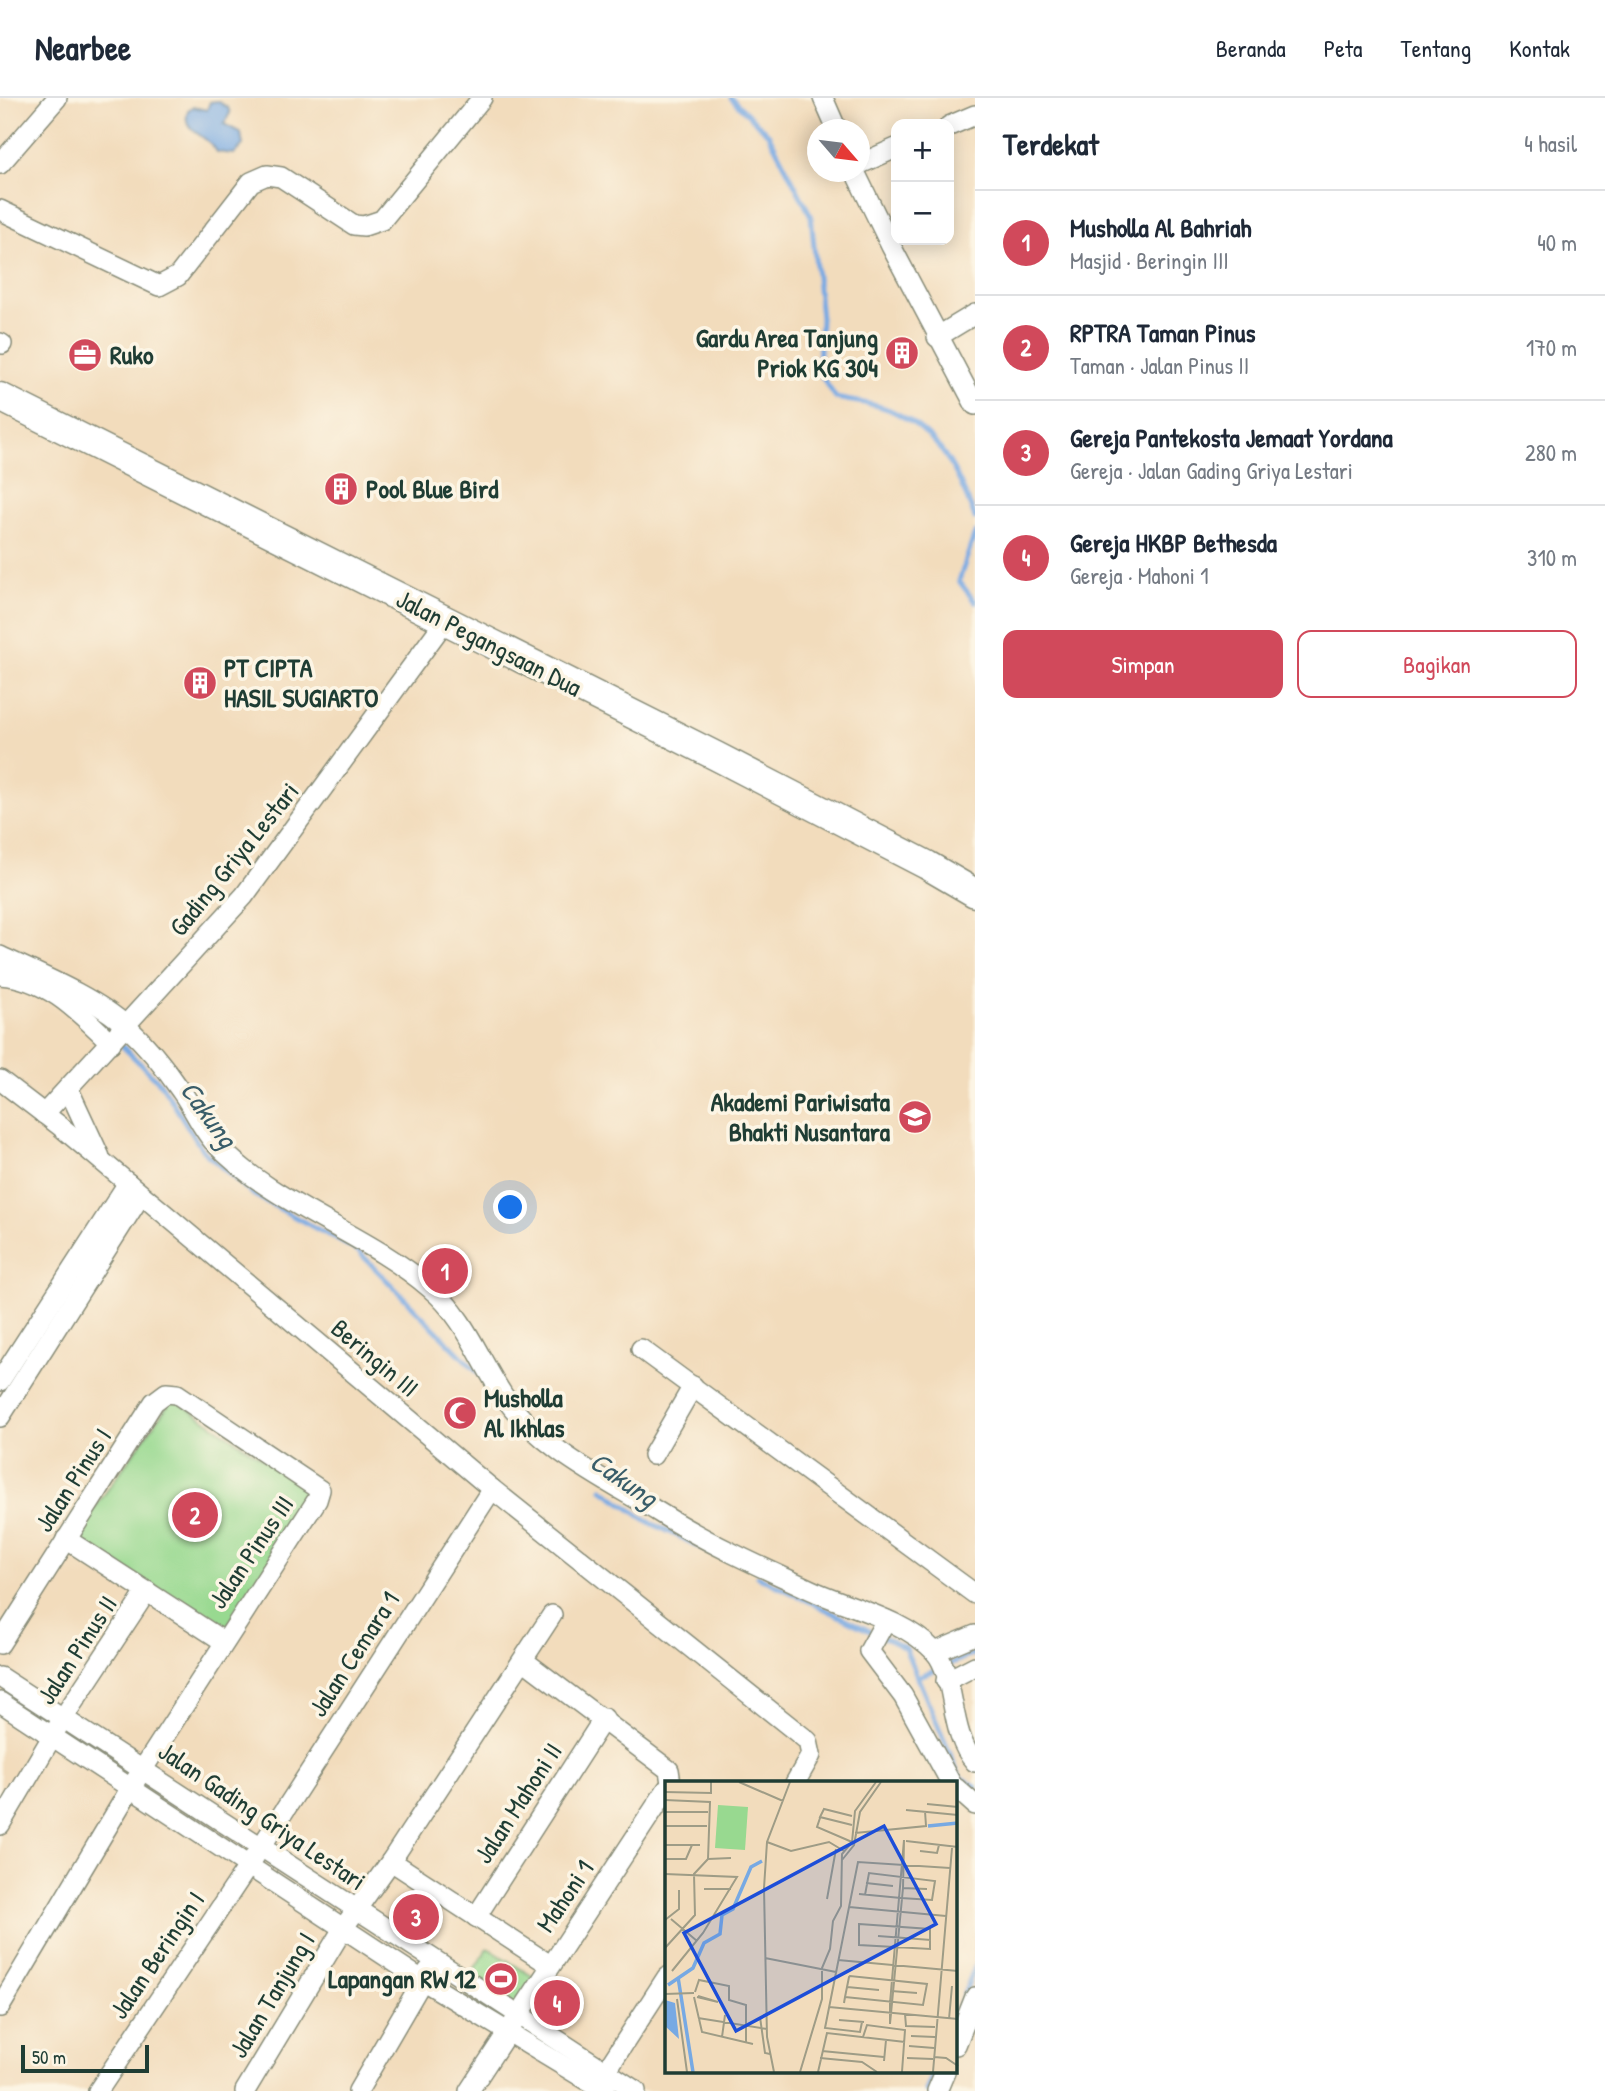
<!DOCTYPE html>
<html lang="id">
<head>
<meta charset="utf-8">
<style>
	body { margin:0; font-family:"Patrick Hand",sans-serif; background:#f6f6f7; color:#1f2937 }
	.controls { position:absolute; right:21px; top:21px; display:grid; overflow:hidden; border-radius:14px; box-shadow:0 4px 18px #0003 }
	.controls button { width:63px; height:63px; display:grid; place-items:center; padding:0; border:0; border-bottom:2px solid #e0e1e3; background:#fff; color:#1f2937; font:35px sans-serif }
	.compass { position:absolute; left:807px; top:21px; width:63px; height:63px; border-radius:50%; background:#fff; box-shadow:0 4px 18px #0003; rotate:118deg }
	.scale { position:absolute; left:21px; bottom:18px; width:128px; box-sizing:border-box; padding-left:7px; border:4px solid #1f3d34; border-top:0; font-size:19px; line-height:24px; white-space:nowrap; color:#1f3d34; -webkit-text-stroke:5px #fcf5e5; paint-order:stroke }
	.you { position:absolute; left:511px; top:1110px; width:24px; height:24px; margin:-18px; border:5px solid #fff; border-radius:50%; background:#1a73e8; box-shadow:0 0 0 10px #1a73e833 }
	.badge { display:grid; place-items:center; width:46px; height:46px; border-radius:50%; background:#d1495b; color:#fff; font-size:23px; font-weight:700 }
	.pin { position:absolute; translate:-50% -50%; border:4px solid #fff; box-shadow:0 2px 7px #0006 }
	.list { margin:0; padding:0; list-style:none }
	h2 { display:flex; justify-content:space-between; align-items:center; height:91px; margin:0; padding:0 28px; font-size:30px }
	h2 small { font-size:23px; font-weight:400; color:#747a83 }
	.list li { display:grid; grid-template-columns:46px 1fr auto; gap:21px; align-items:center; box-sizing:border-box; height:105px; padding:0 28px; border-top:2px solid #e0e1e3 }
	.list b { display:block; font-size:26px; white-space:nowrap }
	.list p { margin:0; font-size:23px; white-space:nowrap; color:#747a83 }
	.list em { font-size:23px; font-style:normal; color:#747a83 }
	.actions { display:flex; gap:14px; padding:21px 28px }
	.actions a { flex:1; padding:16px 0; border:2px solid #d1495b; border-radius:14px; text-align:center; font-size:24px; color:#d1495b }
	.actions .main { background:#d1495b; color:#fff }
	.map { position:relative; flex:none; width:975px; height:1993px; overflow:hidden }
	header { display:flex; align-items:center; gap:42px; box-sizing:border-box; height:98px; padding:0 35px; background:#fff; border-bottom:2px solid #e0e1e3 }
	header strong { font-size:33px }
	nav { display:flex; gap:38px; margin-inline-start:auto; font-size:24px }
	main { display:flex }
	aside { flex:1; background:#fff }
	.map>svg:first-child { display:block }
</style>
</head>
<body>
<header>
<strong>Nearbee</strong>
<nav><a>Beranda</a><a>Peta</a><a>Tentang</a><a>Kontak</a></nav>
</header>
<main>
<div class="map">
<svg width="975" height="1993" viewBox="0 0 975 1993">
	<rect width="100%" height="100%" fill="#fcf5e5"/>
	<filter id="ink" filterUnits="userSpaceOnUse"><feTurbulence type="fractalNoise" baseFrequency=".0143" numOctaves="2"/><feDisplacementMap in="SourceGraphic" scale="14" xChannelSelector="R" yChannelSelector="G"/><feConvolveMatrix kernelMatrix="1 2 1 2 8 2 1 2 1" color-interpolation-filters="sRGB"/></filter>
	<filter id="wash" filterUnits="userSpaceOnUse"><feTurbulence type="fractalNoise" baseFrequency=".00686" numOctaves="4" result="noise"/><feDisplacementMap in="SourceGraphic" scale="28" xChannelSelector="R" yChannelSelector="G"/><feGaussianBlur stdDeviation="1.57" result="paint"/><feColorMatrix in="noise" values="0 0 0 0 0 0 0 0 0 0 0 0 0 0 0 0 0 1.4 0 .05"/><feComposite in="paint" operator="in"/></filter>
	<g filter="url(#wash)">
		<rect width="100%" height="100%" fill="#f2dcbc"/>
		<!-- green -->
		<g fill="#98d990" stroke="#5c8b62" stroke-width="2">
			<polygon points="173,1300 315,1396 224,1533 74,1439"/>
			<polygon points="488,1850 535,1880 514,1912 467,1882"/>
		</g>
		<!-- water -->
		<path fill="#77a9e3" stroke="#4b738c" stroke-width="2" d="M218,3L228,10L230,15L224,26L241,35L243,47L234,56L217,54C208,36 180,34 188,12L193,9L207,12L210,4Z"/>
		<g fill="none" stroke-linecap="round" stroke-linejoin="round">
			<!-- stream -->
			<g stroke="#77a9e3" stroke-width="5">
				<path d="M731,0L769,37L811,118L821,220L819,274L836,300C853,304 874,305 890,312C940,335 957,372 975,420"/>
				<polyline points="975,435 959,483 975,504"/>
				<polyline points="117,943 161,986 203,1053 254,1097 358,1153 481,1278"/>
				<polyline points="602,1391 647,1423 714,1456"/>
				<polyline points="757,1478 874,1535"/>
				<polyline points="883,1539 905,1550 960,1679 975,1688"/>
				<polyline points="917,1579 975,1556"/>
				<polyline points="956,1917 975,1868"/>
				<polyline points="926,1993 934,1974"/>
			</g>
		</g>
	</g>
	<g filter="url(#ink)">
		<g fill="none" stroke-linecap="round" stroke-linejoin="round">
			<!-- minor casing -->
			<g stroke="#888c78" stroke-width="22">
				<g id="minor">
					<polyline points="823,0 837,32"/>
					<polyline points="949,28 975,17"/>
					<polyline points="0,66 57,0"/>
					<polyline points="860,66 896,50"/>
					<polyline points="855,74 891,148 975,307"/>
					<polyline points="0,112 159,188 178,178 251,84 267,77 281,79 354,127 364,128 382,122 482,0"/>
					<polyline points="937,239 975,216"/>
					<polyline points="0,245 2,246"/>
					<path d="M0,858C38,876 96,900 126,928C146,946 166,971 181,993C193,1009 200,1028 213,1043C273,1108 364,1133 430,1190C465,1219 479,1261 503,1297C540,1351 606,1382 660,1415C709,1446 765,1471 818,1495C856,1511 906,1523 935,1554C957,1579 948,1635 975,1664"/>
					<path d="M0,877C47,880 79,914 111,945"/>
					<polyline points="0,982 60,1028 492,1391 808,1643 811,1657 795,1685"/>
					<polyline points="68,990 100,1059"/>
					<polyline points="44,1016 244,798 445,523"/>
					<polyline points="641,1251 975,1496"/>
					<polyline points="0,1283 128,1085"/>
					<polyline points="0,1319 141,1097"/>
					<polyline points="653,1357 693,1288"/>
					<polyline points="66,1441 223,1543"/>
					<polyline points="886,1522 869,1553 903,1598 951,1685"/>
					<polyline points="0,1546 154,1304 166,1295 177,1296 320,1392 317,1402 130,1691 0,1909"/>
					<polyline points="935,1554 975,1537"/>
					<polyline points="523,1562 669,1672 671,1685"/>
					<polyline points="0,1579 636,1993"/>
					<polyline points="946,1583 975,1568"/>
					<polyline points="0,1604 422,1882 605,1993"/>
					<polyline points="956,1690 975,1707"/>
					<polyline points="0,1727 63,1620 147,1493"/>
					<polyline points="391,1763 550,1867"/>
					<polyline points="476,1819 604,1620"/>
					<polyline points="956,1947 975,1899"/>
					<polyline points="599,1984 667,1879"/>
					<polyline points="98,1993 261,1749 492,1391"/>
					<polyline points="245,1993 344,1829 391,1763 552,1517"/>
					<polyline points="358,1993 428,1873"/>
					<polyline points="469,1993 667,1691"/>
					<polyline points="937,1993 945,1974"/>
				</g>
			</g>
			<!-- secondary casing -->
			<g stroke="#888c78" stroke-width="31">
				<polyline id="secondary" points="0,299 716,658 927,767 975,795"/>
			</g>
			<!-- minor -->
			<use href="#minor" stroke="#fff" stroke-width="19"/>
			<!-- secondary -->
			<use href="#secondary" stroke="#fff" stroke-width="28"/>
		</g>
	</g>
	<!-- icons -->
	<defs>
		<g id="building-disc" transform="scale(1.75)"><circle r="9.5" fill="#d1495b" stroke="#fcf5e5"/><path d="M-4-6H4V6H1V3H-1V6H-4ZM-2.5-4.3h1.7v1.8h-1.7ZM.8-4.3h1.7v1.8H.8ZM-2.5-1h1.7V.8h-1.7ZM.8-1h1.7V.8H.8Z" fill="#fff"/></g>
		<g id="office-disc" transform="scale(1.75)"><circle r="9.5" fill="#d1495b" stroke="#fcf5e5"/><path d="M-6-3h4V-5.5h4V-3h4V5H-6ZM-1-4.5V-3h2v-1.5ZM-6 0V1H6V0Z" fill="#fff"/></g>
		<g id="university-disc" transform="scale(1.75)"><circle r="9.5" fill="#d1495b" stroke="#fcf5e5"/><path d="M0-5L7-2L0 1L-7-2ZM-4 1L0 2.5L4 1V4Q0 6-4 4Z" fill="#fff"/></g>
		<g id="mosque-disc" transform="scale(1.75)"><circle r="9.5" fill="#d1495b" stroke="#fcf5e5"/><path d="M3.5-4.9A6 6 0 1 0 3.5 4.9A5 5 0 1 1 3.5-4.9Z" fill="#fff"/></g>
		<g id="stadium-disc" transform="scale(1.75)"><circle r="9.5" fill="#d1495b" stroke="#fcf5e5"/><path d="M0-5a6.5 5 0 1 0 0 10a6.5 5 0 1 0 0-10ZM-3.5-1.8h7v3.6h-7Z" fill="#fff"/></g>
	</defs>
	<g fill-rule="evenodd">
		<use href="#building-disc" x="902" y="255"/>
		<use href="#office-disc" x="85" y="257"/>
		<use href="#building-disc" x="341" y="391"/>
		<use href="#building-disc" x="200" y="585"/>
		<use href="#university-disc" x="915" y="1019"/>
		<use href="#mosque-disc" x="460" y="1315"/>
		<use href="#stadium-disc" x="501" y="1881"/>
	</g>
	<g text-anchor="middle" stroke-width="7" stroke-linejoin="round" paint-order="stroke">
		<!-- poi labels -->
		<g font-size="26" font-weight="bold" fill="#1f3d34" stroke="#fcf5e5" text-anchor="start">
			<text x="878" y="249" text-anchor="end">Gardu Area Tanjung<tspan x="878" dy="30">Priok KG 304</tspan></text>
			<text x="110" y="266">Ruko</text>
			<text x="366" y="400">Pool Blue Bird</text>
			<text x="224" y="579">PT CIPTA<tspan x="224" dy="30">HASIL SUGIARTO</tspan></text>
			<text x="890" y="1013" text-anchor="end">Akademi Pariwisata<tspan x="890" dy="30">Bhakti Nusantara</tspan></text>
			<text x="484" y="1309">Musholla<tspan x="484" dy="30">Al Ikhlas</tspan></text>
			<text x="476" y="1890" text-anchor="end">Lapangan RW 12</text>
		</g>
		<!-- street labels -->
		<g font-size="26" fill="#1f3d34" stroke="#fcf5e5">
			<text transform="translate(489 545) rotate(27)" y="9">Jalan Pegangsaan Dua</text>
			<text transform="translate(234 761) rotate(-51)" y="9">Gading Griya Lestari</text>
			<text transform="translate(375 1260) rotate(40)" y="9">Beringin III</text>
			<text transform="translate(73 1382) rotate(-57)" y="9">Jalan Pinus I</text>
			<text transform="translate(251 1454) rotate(-56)" y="9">Jalan Pinus III</text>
			<text transform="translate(77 1552) rotate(-57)" y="9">Jalan Pinus II</text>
			<text transform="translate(354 1556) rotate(-57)" y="9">Jalan Cemara 1</text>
			<text transform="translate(518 1705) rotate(-57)" y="9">Jalan Mahoni II</text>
			<text transform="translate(262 1718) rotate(34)" y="9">Jalan Gading Griya Lestari</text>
			<text transform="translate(565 1798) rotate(-56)" y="9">Mahoni 1</text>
			<text transform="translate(157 1857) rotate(-56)" y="9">Jalan Beringin I</text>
			<text transform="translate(272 1897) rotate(-59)" y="9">Jalan Tanjung I</text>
		</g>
		<!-- water labels -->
		<g font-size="28" font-style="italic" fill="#395d69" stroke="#fcf5e5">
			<text transform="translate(209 1016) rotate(54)" y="10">Cakung</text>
			<text transform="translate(624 1381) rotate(35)" y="10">Cakung</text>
		</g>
	</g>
	<!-- overview -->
	<g transform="translate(665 1683)">
		<rect width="292" height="292" fill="#f2dcbc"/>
		<path d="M53,24L83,26L80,69L50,67Z" fill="#98d990"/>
		<path d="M0,219L10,222L14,258L0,245Z" fill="#77a9e3"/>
		<path fill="none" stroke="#77a9e3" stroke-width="3.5" d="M263,45L293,42M13,196L28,291M3,204L28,187L39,162L55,153L57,134L68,128L86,86L97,80"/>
		<path fill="none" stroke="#9e9c86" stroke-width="2" d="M74,1L118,20M0,11L46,12V1M0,19L45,21L43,78L29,93L30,134L0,167M262,23L293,26M241,29L293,34M0,31H43M155,37L152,46L187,61M187,44L155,36L159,28L187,35M0,45H42M190,52L261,45L260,30M239,59L238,107L225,243V222ZM241,60L293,66M102,61L126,70L164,61L179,70M0,64H35M255,70L272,72L274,64M0,78H21L27,64M43,78L66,77M177,79L189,64L195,31L216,1M0,93L72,96L38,152L7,190M201,102L228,105M237,107L262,108M39,108H66M194,113L236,117L267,119L270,100L204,92L200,114M162,118L171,68M184,126L281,135M6,138L32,160M0,139L14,128V109M194,143L265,148V168L194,164ZM213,155L266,159M100,177L171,191M173,179L293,190M182,206L214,209M226,210L252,212M30,211L34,199L64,205V219L81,224V261M0,213L29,212M29,216L37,251L88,263M32,216L53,221L33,215M12,218L22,291M179,222L180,216L184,196L185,195L262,203L258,224L180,216M164,226L293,238M240,233L241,245L270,246M95,236L100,272L105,273M33,237L102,248M284,238L287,205M174,239L199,241M197,241L195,251L160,247L193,81L285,87M246,255L270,256M57,256L60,234M198,256L202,244L240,249L237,291M244,265L269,267M157,270L219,276M269,276L281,277L293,285M155,277L197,281L212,291M242,277L268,278M219,280L221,259M109,291L102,256L99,107L102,61L125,1M135,291L157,218V187L165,168L168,140L176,125L177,73L187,61L190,30L211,1M153,291L162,252L240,261M268,291L287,67"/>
		<path fill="#1d4ed8" fill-opacity="0.15" stroke="#1d4ed8" stroke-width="3.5" d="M219,45L271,143L71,250L19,152Z"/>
		<rect width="292" height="292" fill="none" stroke="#1f3d34" stroke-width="3.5"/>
	</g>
</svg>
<div class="controls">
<button>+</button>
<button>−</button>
</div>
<svg class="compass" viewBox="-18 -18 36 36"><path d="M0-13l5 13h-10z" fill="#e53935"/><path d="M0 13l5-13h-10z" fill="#747a83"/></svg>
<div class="scale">50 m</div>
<div class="you"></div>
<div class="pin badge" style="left:445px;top:1173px">1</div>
<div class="pin badge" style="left:195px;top:1417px">2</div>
<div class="pin badge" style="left:416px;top:1819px">3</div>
<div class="pin badge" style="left:557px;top:1905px">4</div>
</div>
<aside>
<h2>Terdekat<small>4 hasil</small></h2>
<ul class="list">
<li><span class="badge">1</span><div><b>Musholla Al Bahriah</b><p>Masjid · Beringin III</p></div><em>40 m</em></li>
<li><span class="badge">2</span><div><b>RPTRA Taman Pinus</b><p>Taman · Jalan Pinus II</p></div><em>170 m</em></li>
<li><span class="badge">3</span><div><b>Gereja Pantekosta Jemaat Yordana</b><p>Gereja · Jalan Gading Griya Lestari</p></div><em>280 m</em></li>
<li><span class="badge">4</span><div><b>Gereja HKBP Bethesda</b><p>Gereja · Mahoni 1</p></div><em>310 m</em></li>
</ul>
<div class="actions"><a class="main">Simpan</a><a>Bagikan</a></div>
</aside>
</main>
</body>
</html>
